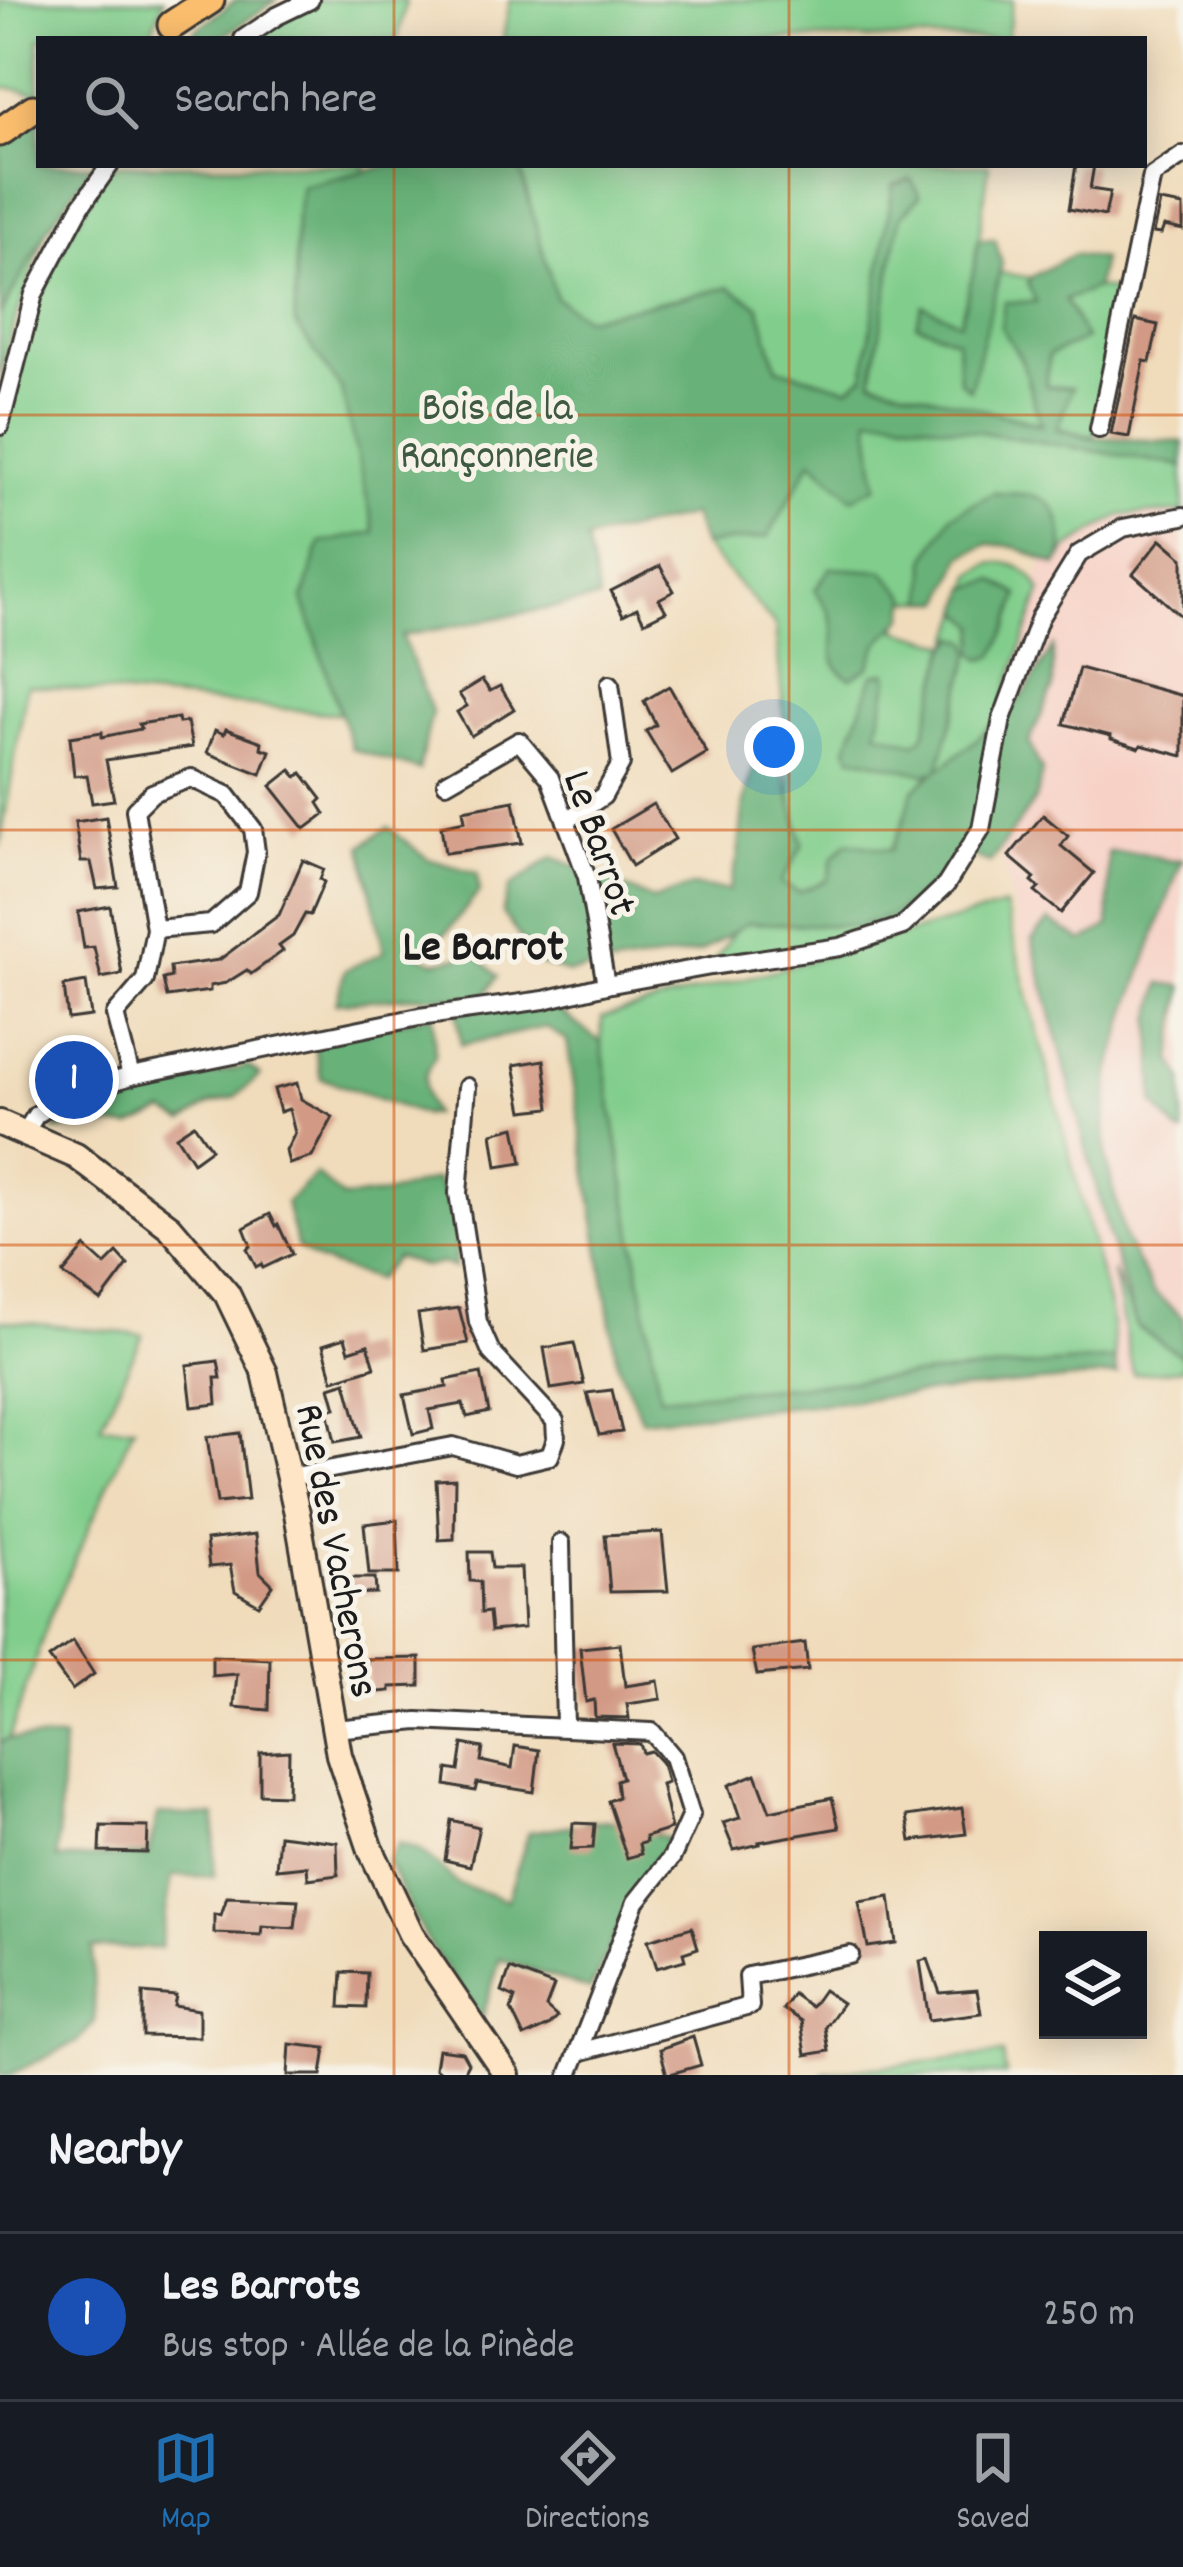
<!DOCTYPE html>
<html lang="en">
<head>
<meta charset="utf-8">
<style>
	body { margin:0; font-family:Dekko,sans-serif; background:#20242c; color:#f1f3f6 }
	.controls { position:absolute; right:36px; bottom:36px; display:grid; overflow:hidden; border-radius:0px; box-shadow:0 6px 30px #0003 }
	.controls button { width:108px; height:108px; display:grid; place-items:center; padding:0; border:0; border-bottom:3px solid #363941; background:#171b24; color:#f1f3f6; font:60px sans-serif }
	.you { position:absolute; left:774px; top:747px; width:42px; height:42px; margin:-30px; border:9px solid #fff; border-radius:50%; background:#1a73e8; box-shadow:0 0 0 18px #1a73e833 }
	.badge { display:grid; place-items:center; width:78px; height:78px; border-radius:50%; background:#1f6fb2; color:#fff; font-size:39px; font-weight:700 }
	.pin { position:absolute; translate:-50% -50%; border:6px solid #fff; box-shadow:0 3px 12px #0006 }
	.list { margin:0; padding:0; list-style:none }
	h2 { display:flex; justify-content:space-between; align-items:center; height:156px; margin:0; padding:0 48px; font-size:51px }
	h2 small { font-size:39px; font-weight:400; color:#9ea1a6 }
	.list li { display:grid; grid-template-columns:78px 1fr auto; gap:36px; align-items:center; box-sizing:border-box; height:168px; padding:0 48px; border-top:3px solid #363941 }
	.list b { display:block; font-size:45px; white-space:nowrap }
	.list p { margin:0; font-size:39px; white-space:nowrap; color:#9ea1a6 }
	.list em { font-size:39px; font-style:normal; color:#9ea1a6 }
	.icon { flex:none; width:66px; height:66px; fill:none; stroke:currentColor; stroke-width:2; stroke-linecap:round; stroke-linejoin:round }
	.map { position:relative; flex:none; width:1183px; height:2075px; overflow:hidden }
	.search { position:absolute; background:#171b24; box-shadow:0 6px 30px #0003; left:36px; right:36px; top:36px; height:132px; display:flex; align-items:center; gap:30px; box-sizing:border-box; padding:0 42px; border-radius:0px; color:#9ea1a6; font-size:45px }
	.sheet { height:324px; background:#171b24 }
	nav { display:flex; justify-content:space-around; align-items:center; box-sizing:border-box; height:168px; border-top:3px solid #363941; background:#171b24; font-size:33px; color:#9ea1a6 }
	nav a { display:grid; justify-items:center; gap:6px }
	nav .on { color:#1f6fb2 }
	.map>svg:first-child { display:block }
</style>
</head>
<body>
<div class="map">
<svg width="1183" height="2075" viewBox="0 0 1183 2075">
	<rect width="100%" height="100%" fill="#f7f3e8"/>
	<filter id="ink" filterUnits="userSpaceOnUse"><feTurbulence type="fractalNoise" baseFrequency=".00833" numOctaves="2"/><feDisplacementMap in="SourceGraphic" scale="24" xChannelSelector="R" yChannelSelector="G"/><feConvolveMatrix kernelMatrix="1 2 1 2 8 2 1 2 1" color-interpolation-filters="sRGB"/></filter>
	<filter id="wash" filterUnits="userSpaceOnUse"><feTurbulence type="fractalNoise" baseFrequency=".004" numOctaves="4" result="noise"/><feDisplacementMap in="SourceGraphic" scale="48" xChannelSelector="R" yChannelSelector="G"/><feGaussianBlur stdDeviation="2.7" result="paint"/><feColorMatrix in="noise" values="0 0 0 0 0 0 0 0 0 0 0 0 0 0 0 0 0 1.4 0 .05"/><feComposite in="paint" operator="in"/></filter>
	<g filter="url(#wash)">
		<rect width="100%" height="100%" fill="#f0dcbb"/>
		<!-- built -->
		<polygon fill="#f7d1c6" points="1183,488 1183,1369 1117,1375 1111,1315 987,797 1002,719 1060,496"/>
		<!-- green -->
		<g fill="#81ce8c" stroke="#4e7554" stroke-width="3">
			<polygon points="0,0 164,0 148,39 39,39 39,94 0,86"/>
			<polygon points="310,0 406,0 398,39 243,39"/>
			<polygon points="510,0 1013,0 1007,39 503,39"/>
			<polygon points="110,165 366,165 364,171 303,186 296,220 295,323 341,388 376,533 303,599 340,714 27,685 0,847 0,428 34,294"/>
			<polygon points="519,165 989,165 975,269 1124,292 1094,437 897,388 864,377 848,388 777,368 759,307 729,287 585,318 556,299"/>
			<polygon points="45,233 9,340 0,379 0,315"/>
			<path d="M868,417H890L1183,466V512L1121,515L1068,548L1057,565L1014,546L989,544L962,556L944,601H906L897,630L948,644L942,671L973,575C979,571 984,566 991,564C1013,559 1033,572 1041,592L1004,698L975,825L938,901L869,934L711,966L796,838L775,625L703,545L768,537L812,459Z"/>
			<polygon points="1005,906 1111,1315 1115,1359 660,1398 601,1042 602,1018"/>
			<polygon points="1113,1271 1137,1327 1183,1357 1183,1369 1133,1374"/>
			<polygon points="0,1320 143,1335 100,1426 134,1426 49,1619 9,1739 0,1742"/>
			<polygon points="1003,2054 1006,2075 821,2075 827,2072"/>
		</g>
		<!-- forest -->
		<g fill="#68b178" stroke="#42664a" stroke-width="3">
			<polygon points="236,0 277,0 219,39 190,39 197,29"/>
			<polygon points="39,109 39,165 92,165 47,230 0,315 0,132"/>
			<polygon points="391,165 519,165 556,298 585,318 729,287 759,306 777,368 848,388 864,376 893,185 911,179 920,196 900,218 872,380 1041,425 1021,359 1001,327 1004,302 1036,302 1028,284 1031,277 1074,254 1102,259 1096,288 1065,300 1086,339 1049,355 1046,386 1072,388 1057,429 1087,437 1183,442 1183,466 890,417 869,417 877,486 852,498 812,460 768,537 703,545 692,515 586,540 599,599 402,636 432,712 419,770 352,749 303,599 320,543 375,532 341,389 295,323 296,220 302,186"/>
			<polygon points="995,239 1002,264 970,390 959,380 957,340 916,324 923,305 960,322 974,269 978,240"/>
			<path d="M994,493C1030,495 1058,490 1062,535C1064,547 1063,555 1057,565L1013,546L989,544L962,556L944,601H925L926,559L952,515Z"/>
			<path d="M830,568L883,571L908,597L905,617L878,643L869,667L851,678C821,665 840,641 831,617C828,608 820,598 815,590Z"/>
			<polygon points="994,580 1019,595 1008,628 994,656 982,659 975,653 977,625 961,611 968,588"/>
			<polygon points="957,637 969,641 972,652 938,770 976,740 1024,694 1053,647 1053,687 1029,743 1042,771 1036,799 990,863 958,851 938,880 893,915 856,926 747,923 701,952 568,973 538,963 502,913 510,887 553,857 653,900 692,886 729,890 738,857 744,801 757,756 778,750 803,844 781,883 799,892 828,880 833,857 847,842 891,850 903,824 913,790 935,771 926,774 851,756 847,748 873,675 886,672 889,679 877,732 916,743 924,735 947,649"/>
			<polygon points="388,827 428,859 477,873 479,892 447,932 417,954 435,962 475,954 498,976 482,999 418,996 336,1003 345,970 384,952 362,846"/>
			<polygon points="1108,852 1142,853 1171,861 1182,859 1129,1008 1111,1068 1105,1123 1106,1158 1125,1239 1153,1292 1183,1318 1183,1357 1137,1327 1109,1237 1032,940 1049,921 1083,941 1109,926"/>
			<polygon points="1161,983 1183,986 1172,1060 1183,1079 1183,1134 1178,1132 1154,1103 1152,1020"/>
			<polygon points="544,1000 601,1042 660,1397 1115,1359 1117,1375 642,1420 617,1362 567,1041 546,1027 461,1045 457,1012"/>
			<path d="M433,1015L435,1057C420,1076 423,1093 433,1114L424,1115L321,1078L313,1038Z"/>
			<polygon points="248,1066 260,1075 236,1097 210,1104 184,1122 165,1112 130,1127 100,1125 54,1130 77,1106"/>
			<path d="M316,1174L343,1198L386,1194L436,1179C452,1202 460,1240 454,1268L442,1263L425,1267L396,1257L376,1280L318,1261L297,1247L286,1203Z"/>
			<polygon points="9,1739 63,1739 57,1859 148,1855 158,1814 215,1816 214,1876 172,1876 160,1948 92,1948 95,2022 77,2042 9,2075 0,2075 0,1742"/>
			<polygon points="606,1820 668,1838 664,1853 630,1903 590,1990 500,1959 482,2018 426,1940 387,1861 399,1843 420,1850 458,1884 507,1900 529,1832"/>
		</g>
		<g id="blocks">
			<!-- building -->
			<g fill="#d29a85">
				<polygon points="1076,165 1094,165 1090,189 1110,192 1105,216 1069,209"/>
				<polygon points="1160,202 1183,206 1183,230 1164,226 1161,234 1153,233"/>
				<polygon points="1135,320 1158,325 1150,362 1144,361 1129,437 1111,434"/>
				<polygon points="1161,539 1183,558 1183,618 1133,574"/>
				<polygon points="660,566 674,591 659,599 666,611 644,622 637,608 623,615 611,591"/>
				<polygon points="1079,668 1183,696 1183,756 1141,745 1139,748 1111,739 1111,736 1064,724"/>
				<polygon points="482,680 490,691 500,686 514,709 471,736 457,712 467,706 459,694"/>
				<polygon points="669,686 707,753 672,774 646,731 656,725 644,701"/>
				<polygon points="178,718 179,723 187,722 192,747 106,760 114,800 92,803 87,775 74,776 70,737 102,732 102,737 141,729 139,724"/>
				<polygon points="226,729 262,742 261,748 270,751 261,774 207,753 215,730 224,734"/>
				<polygon points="291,770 297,777 302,773 322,799 318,803 325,814 305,829 271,786"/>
				<polygon points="514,801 522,843 445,853 441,826 465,821 463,810"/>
				<polygon points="653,804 675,839 632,866 611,829"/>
				<polygon points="1043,815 1068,836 1061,846 1094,873 1061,913 1035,892 1039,888 1032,882 1035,878 1009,856"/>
				<polygon points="106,817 118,887 97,889 91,862 81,862 75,822"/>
				<polygon points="303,860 324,869 320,879 324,882 310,915 305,914 293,936 279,946 283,951 251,974 247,970 226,983 210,986 210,991 167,997 163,979 171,977 170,967 219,960 279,915"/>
				<polygon points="110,906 122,974 101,978 94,947 84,948 78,912"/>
				<polygon points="86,982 91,1016 68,1019 64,986"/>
				<polygon points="544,1060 550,1108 523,1111 514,1065"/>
				<polygon points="297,1083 301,1099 333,1117 312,1157 289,1164 286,1151 295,1133 289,1109 280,1112 274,1089"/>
				<polygon points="194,1124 211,1149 193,1162 176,1136"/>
				<polygon points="515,1127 522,1163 497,1167 492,1133"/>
				<polygon points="270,1214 276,1226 278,1224 292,1254 263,1268 261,1264 256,1267 247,1249 251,1246 244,1228"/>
				<polygon points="85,1247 105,1265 117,1253 128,1265 101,1301 63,1274"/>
				<polygon points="459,1308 468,1343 424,1350 418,1314"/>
				<polygon points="345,1338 349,1351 368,1345 375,1367 333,1380 323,1345"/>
				<polygon points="574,1343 584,1384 551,1389 544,1348"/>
				<polygon points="218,1361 221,1378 215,1378 217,1404 192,1407 187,1365"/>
				<polygon points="481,1373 489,1412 467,1417 463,1404 429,1410 433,1429 413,1434 404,1395 447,1387 446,1380"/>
				<polygon points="346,1382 361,1437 335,1442 328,1410 336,1408 330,1387"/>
				<polygon points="612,1390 622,1432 599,1435 587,1393"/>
				<polygon points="240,1433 248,1500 217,1503 207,1437"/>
				<polygon points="455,1479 454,1539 439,1540 436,1480"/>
				<polygon points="397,1520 399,1574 369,1574 364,1524"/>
				<polygon points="662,1532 668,1591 610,1592 605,1535"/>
				<polygon points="256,1534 260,1572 273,1585 259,1605 235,1591 230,1565 209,1567 206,1540"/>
				<polygon points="469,1552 490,1552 492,1568 521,1568 524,1628 491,1631 489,1612 481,1613 480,1582 470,1581"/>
				<polygon points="345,1578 375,1578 376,1593 346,1594"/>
				<polygon points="73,1641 94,1674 72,1690 49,1658"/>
				<polygon points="805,1643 808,1670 757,1675 752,1650"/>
				<polygon points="620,1644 625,1686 658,1681 661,1699 627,1704 629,1718 595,1717 594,1700 586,1702 580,1648"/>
				<polygon points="212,1656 270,1659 269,1710 234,1707 237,1674 212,1676"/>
				<polygon points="420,1658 420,1686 390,1687 390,1691 368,1693 367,1659"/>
				<polygon points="612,1743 640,1744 643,1753 651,1751 662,1763 667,1782 661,1784 671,1829 645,1837 646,1842 639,1844 641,1854 627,1858 608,1801 618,1797 616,1780 622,1778"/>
				<polygon points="463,1744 483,1748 481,1761 512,1768 515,1746 539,1750 534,1792 477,1783 475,1791 446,1785 448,1769 459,1771"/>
				<polygon points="289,1751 288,1795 260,1794 260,1753"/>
				<polygon points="756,1774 770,1811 832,1798 839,1828 759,1842 760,1844 734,1850 723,1823 740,1818 729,1785"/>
				<polygon points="962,1808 966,1834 911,1841 907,1816"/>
				<polygon points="451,1820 479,1827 470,1866 445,1860"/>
				<polygon points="573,1823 595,1824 593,1848 571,1849"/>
				<polygon points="101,1826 148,1827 147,1853 100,1852"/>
				<polygon points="279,1835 337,1842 338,1875 308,1879 307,1866 276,1869"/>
				<polygon points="227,1897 298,1900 295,1928 262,1926 261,1935 214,1933 214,1914 221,1915"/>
				<polygon points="890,1897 896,1943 868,1947 859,1902"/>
				<polygon points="692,1927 698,1948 683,1953 685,1960 657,1968 648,1940"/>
				<polygon points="928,1959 940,1993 977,1990 981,2013 929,2020 920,1961"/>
				<polygon points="510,1969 554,1986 546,2007 557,2017 548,2026 524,2037 511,2010 515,1998 502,1992"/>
				<polygon points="342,1972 367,1973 366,2008 340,2007"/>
				<polygon points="823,1990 842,2003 825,2027 829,2051 806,2055 801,2021 783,2009 793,1994 811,2007"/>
				<polygon points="143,1993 176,1996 174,2006 199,2010 199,2037 143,2036"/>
				<polygon points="693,2037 701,2065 667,2075 660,2049"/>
				<polygon points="290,2044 326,2048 322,2075 288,2075"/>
				<polygon points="438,2049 462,2052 468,2063 462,2075 443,2075 435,2068"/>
			</g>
		</g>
	</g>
	<g filter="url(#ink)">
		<use href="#blocks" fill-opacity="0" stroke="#3c3934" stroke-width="3"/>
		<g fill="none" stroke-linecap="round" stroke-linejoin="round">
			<!-- street casing -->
			<g stroke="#3c3934" stroke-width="22">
				<g id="street">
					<polyline points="243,39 277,16 310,0"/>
					<polyline points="0,426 34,294 81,206 110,165"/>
					<polyline points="1099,429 1152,176 1183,155"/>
					<polyline points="446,783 519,741 550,778 587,877 606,985"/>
					<polyline points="566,821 603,796 621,764 610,684"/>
					<polyline points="131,1076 115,1015 145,980 155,929 135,810 152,793 191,778 227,795 253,829 256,852 248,892 211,924 155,929"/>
					<polyline points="24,1134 36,1115 64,1097 131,1076 419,1017 544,1000 606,985 711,966 840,947 903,926 946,885 981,829 1002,719 1040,617 1079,554 1123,528 1183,516"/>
					<polyline points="290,1477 453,1446 516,1464 550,1456 556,1439 555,1421 491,1352 478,1322 458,1193 467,1087"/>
					<polyline points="561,1543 565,1727"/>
					<polyline points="335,1729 418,1721 652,1732 673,1757 691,1815 672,1857 636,1902 569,2075"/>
					<polyline points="579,2052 750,2006 748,1976 850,1955"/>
				</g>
			</g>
			<!-- secondary casing -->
			<g stroke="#3c3934" stroke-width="30">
				<polyline id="secondary" points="0,1123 76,1156 170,1227 227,1294 265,1373 297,1513 339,1755 371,1850 411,1934 507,2075"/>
			</g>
			<!-- primary casing -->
			<g stroke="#3c3934" stroke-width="33">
				<g id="primary">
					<polyline points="172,25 210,0"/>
					<polyline points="0,132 33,109"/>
				</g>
			</g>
			<!-- street -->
			<use href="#street" stroke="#fff" stroke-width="16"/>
			<!-- secondary -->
			<use href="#secondary" stroke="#fde5c5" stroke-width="24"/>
			<!-- primary -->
			<use href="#primary" stroke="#fbbe6e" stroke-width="27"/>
		</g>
	</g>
	<!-- grid -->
	<path fill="none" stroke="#d4530e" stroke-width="3" stroke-opacity="0.55" d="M394,0V39M789,0V39M394,165V2075M789,165V2075M0,415H1183M0,830H1183M0,1245H1183M0,1660H1183"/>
	<g text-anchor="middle" stroke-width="10" stroke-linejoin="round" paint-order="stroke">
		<!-- park labels -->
		<g font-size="42" fill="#3f5a43" stroke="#f7f3e8">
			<text x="497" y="419">Bois de la<tspan x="497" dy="48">Rançonnerie</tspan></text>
		</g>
		<!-- street labels -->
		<g font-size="42" fill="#1c1c1c" stroke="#f7f3e8">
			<text transform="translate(603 842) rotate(71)" y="15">Le Barrot</text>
			<text transform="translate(340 1550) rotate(79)" y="15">Rue des Vacherons</text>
		</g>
		<!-- neighbourhood labels -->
		<g font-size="45" font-weight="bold" fill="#1c1c1c" stroke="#f7f3e8">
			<text x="483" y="959">Le Barrot</text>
		</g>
	</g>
</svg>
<div class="controls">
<button><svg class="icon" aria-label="layers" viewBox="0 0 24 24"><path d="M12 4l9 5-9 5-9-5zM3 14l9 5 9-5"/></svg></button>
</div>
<div class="you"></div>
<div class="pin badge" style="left:74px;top:1080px;background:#1a4fb4">1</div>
<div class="search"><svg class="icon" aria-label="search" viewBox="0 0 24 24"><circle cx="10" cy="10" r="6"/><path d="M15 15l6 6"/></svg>Search here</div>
</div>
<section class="sheet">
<h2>Nearby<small></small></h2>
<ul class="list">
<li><span class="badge" style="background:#1a4fb4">1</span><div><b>Les Barrots</b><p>Bus stop · Allée de la Pinède</p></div><em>250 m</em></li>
</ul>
</section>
<nav>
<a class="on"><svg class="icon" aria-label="map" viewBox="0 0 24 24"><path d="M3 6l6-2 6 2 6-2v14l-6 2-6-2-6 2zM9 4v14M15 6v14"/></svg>Map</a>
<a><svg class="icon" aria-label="directions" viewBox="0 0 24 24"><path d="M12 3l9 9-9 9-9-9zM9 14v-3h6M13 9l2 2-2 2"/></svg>Directions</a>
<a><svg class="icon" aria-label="saved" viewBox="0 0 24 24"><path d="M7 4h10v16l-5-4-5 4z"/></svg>Saved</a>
</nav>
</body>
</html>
